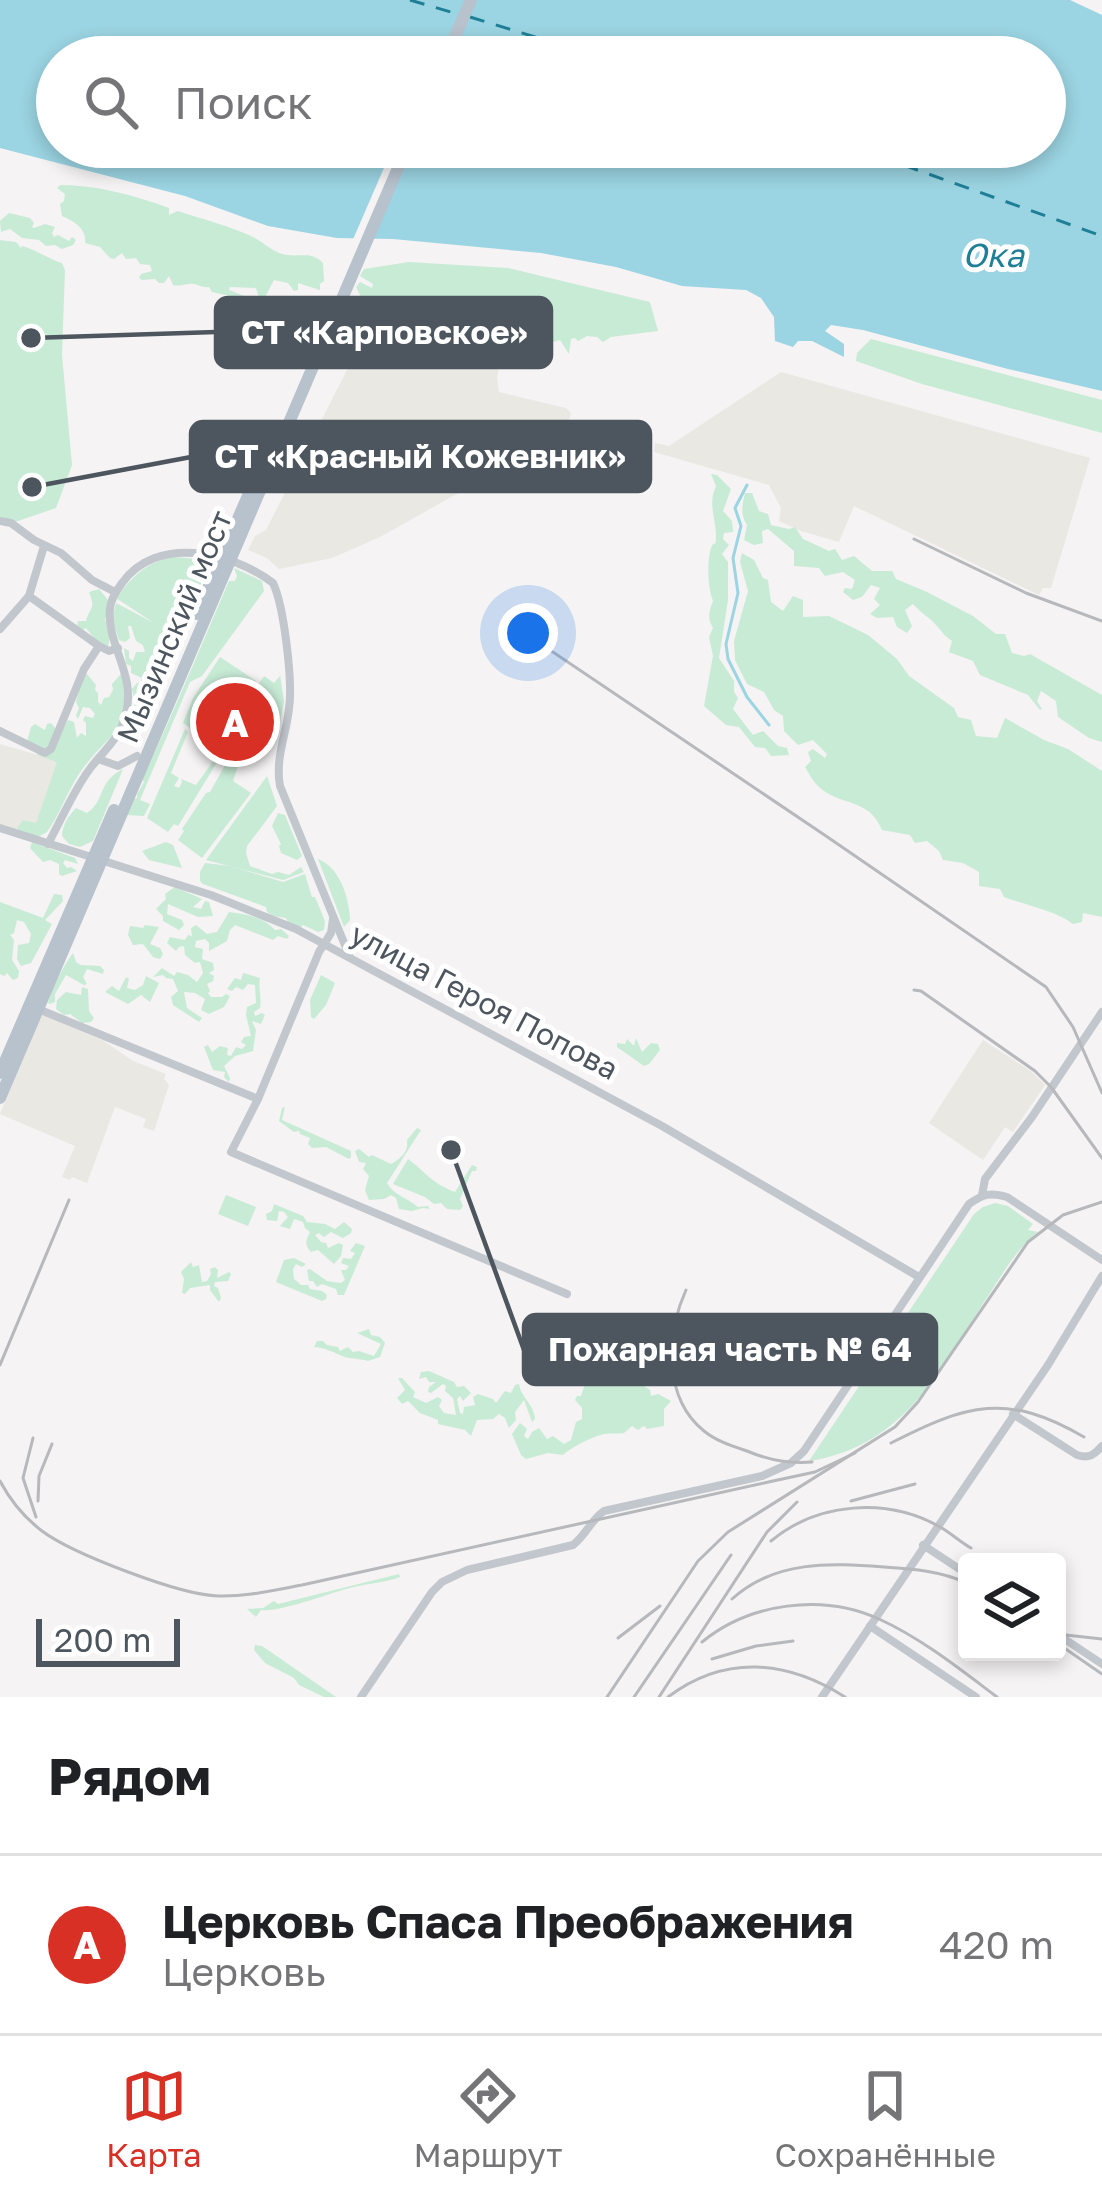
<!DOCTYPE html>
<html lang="ru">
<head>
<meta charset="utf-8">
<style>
	body { margin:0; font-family:"Golos Text",sans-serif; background:#f6f6f6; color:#202124 }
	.controls { position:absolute; right:36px; bottom:36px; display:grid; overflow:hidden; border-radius:12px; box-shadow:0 6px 18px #0003 }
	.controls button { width:108px; height:108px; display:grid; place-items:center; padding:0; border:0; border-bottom:3px solid #e0e0e0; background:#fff; color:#202124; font:60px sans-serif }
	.scale { position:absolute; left:36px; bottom:30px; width:144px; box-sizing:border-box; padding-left:12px; border:6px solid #4d565e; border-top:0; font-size:33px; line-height:42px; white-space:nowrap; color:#4d565e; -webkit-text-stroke:9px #fff; paint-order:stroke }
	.you { position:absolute; left:528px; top:633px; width:42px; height:42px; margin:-30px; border:9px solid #fff; border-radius:50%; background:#1a73e8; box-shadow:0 0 0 18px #1a73e833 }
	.badge { display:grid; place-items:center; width:78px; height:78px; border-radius:50%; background:#d93025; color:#fff; font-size:39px; font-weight:700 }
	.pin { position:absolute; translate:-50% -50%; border:6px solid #fff; box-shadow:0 3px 12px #0006 }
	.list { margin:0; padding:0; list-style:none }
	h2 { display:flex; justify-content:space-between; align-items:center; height:156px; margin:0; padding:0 48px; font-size:51px }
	h2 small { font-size:39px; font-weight:400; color:#757577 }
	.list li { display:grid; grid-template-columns:78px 1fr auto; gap:36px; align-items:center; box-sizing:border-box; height:180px; padding:0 48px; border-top:3px solid #e0e0e0 }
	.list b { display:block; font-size:45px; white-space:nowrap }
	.list p { margin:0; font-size:39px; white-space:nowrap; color:#757577 }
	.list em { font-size:39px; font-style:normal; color:#757577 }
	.icon { flex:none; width:66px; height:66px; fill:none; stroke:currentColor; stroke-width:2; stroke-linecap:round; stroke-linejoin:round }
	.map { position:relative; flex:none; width:1102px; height:1697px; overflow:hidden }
	.search { position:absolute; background:#fff; box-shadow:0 6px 18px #0003; left:36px; right:36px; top:36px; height:132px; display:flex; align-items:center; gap:30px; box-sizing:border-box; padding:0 42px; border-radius:66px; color:#757577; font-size:45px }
	.sheet { height:336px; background:#fff }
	nav { display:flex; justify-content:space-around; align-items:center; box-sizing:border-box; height:168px; border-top:3px solid #e0e0e0; background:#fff; font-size:33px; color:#757577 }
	nav a { display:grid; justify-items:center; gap:6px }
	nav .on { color:#d93025 }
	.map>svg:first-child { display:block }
</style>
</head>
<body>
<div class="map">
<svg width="1102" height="1697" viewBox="0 0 1102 1697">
	<rect width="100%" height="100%" fill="#f5f3f3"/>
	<!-- commercial -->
	<g fill="#eae8e2">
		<polygon points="354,317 497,349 501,355 497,378 499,392 566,408 571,413 562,449 478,482 380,537 332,558 279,569 267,558 248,550 255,536 266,530 354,356 354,339 350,324"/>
		<polygon points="781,372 1090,458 1051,588 1043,588 1039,595 854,506 839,542 801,531 779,521 781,508 769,485 654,452 655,443 669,446"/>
		<polygon points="0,744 65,763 40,836 0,825"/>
		<polygon points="44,1015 104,1041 133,1061 166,1074 164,1079 169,1085 154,1131 143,1127 146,1119 115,1107 87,1183 72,1177 70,1180 62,1177 75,1146 0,1114 39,1019"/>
		<polygon points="983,1040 1032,1072 1045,1085 1013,1132 1005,1127 983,1160 929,1123"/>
	</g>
	<!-- green -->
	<g fill="#c8ebd6">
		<path d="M60,185C96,185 134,195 169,208V215L178,211C202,219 230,226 253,237C265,243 273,253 287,255C303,257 311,251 323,263L324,281L320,284V290L298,283V290L294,291L288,283L274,280L263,301H260L256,288L230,287L229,290L247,297L244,303L235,306L232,303L235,297L212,292L209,287C202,288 200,285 194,284C187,283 182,287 173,285L169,276L164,283H159L155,279L142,280L139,278L141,274L152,271L150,265L140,264L136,258L126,259L122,253L114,259L110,258L100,247L85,243C87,229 74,221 62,216L60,204L64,201L65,194L57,188Z"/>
		<polygon points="9,213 30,218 34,223 32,227 34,228 45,224 55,227 52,233 54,237 58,235 69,241 72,237 76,240 73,245 62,249 55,245 46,246 39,240 22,238 10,229 1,232 0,221"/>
		<path d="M0,240L16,242L21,248L22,246C37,250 48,259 62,263L65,270L62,355L72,465L56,508L15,522L0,518Z"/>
		<polygon points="409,262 508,268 650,302 658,331 611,337 603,342 597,337 587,336 578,341 575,338 571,339 569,354 560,340 553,342 553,351 541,353 539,347 530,345 527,333 474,323 459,311 454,319 443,318 436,310 398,308 361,297 356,287 360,282 372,288 373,284 360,276 364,269"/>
		<polygon points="871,339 1102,400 1102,433 922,384 856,361 857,353"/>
		<path d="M711,474L717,475L731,489L723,511L732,521L733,532L724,533L723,539L729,545L722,554L728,562V600L719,658L734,681V692L738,698L733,709L753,735L763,731L778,746L787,748L789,755L771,756L765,748L755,747L739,727L726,725L704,706L713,656L709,637L713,628C707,618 709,611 713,601C708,588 707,566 710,552C714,535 716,553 716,534C715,516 708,503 716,486Z"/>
		<path d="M745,493H752L759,511L768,514L771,525L789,529L795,527L803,539L829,551L835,549L842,560L854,556L872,571H892L896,579L927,592L973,616L996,634H1005L1012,653L1024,656L1030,654L1102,695V742L1089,738L1058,717L1056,701L1041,691L1037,701L1042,709L1040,710L1028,695L980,675L973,661L949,652L952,641C943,635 942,631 936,625C929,617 921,613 913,604L905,610L912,626L907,633L897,627L893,617L877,618L870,614L880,605L874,599L880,588L871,585L862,597L853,600L843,592L845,588L852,589L855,580L843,572L825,576L819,568L794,566V551L768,529L762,531L763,543L754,545L744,540L747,525C740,514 742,506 745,493Z"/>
		<path d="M742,553L754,560L763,578L768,580L771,602L783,611L793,596L803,600V617L829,616L868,635L897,659L909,676L954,708L958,717L971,720L976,736L997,738L1005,718L1044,740L1068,749L1102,771V917L1083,913L1082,922L1073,924C1056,911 1025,905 1004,897L1000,889L979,886V872L963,863L943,860L939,851L927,841L915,843L910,835L882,830C868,796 840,808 817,785C812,780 809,773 805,767L811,761L808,752L813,749L825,758L827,754L813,740L798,745L784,731L783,716L774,710L764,692L747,684L735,660L734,641L748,591L740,562Z"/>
		<path d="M174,557L208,560L203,568L206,572L158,679L154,696L145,712L140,710L131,731L127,727L135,704L132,689L137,683L140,684L142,678L131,673V666L126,664L124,648L129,651V658L133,661L136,652H145L143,645L136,641L131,626H128L130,638L125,642L119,640L112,619L116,603L154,623L116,598C133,576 146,562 174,557Z"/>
		<path d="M234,568L262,581L264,591L202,676L190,682L140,800L150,804L144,816L127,815L134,799L137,798V794L144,782L142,779C172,717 200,648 229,581H235L237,576Z"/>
		<path d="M99,589L108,600L106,607L108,614L105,619L110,637L108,647L102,648L86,628L81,631L77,628L78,621H86C90,607 96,609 89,592Z"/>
		<polygon points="220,657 256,681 242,703 214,685 208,696 225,707 208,734 214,740 212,743 183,723 193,698"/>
		<polygon points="279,668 284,701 276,743 269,739 279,718 273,704 275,700 260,690 254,698 260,703 250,708 245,705 264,676 274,683 280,676"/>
		<path d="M87,674L96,685L95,690L98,693V702L101,705L104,698L109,697L113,690L112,684L121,674L125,677C127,740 110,729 79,774C67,792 60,814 47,832L38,837L19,832L17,828L23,820L36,823L57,762L37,755L38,748L27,742L31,727L35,724L45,730L47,724L51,723L60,734L68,720L74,722L77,738L81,733L86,736V723L83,720L85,716L93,718L95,714L90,708L83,707L78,719L76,715L79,708L76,702L83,675Z"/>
		<polygon points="185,729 188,732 171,773 179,778 174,786 179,788 182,782 181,779 196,785 222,749 228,752 220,762 216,764 178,826 174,824 168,832 147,818"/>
		<polygon points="258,743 251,760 241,756 233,781 251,793 202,858 178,840 184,831 182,829 206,793 210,792 232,753 237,754 234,751 236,748 240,747 242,752 244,748 251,751"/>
		<path d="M123,769L93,841L80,847L69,844L62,836C62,826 69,815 76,808L87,813C106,800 97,782 123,769Z"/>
		<polygon points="267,776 277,806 247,846 246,853 250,866 272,874 278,872 289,875 301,867 304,872 283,880 206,860"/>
		<polygon points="278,813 285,815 302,856 297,860 281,853 279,846 281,844 272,826"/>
		<polygon points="32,842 75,858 78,864 65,860 63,863 67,868 71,867 77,871 62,876 59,874 59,864 50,860 43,862 30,848"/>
		<polygon points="166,842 173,845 182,868 149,860 142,851"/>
		<path d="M318,859C339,867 349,896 350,920L344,927Z"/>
		<polygon points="205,863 230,866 283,882 305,874 312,897 315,897 325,921 324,930 318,932 303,925 300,928 289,924 286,918 273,916 267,912 266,907 203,884 200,881 200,872"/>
		<polygon points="175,887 202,899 193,907 201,909 205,901 209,902 213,916 198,917 168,904 167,914 182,920 184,925 179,930 163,921 163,916 156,909 166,899 165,894"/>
		<polygon points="54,894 62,895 63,901 45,920 52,924 31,963 21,966 17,959 18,945 29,943 31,934 24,922 17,920 14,933 10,935 14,940 12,960 19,971 18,978 13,980 7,973 4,976 0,974 0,902 43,918"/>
		<path d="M229,912C245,914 264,917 275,930L281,929L289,936L287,939L278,936L273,940L235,925L230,930L227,941L209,951V943L205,939L196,941L195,947L203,949L202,959L213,963L214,970L209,973L214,976L213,981L207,984L210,991L208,993L211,997H222L226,994L230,996L224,1007L209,1014L201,1010L205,999L195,993L184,992L187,1008L202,1018L199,1022L173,1005L171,997L178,991L173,979L166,978L163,975L153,977L162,968L174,976L177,972L188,975L197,982L203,973L200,962L195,963L185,955L184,946L179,947L176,951L167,943L170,937L185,940L188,935L192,936L191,928L196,925L207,934L217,932Z"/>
		<polygon points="145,925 159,927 150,944 160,948 163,954 160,959 153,957 143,944 133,945 128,935 130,926 143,928"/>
		<path d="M73,953L76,962L81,965L100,966L104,970L103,974L87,969L83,977L87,984L84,985L66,975L55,994V1002L50,1004L48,1003C52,987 64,965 73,953Z"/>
		<path d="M243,973L260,978C258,989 262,997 260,1008L254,1012L255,1016L262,1013L265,1015L261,1024L252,1021L256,1030L253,1051L235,1056L224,1066L230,1078L229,1082L224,1077L225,1072L213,1070L204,1047L208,1045L212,1052L220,1046L228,1048L227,1055L231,1056L236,1047L242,1049L246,1045L241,1042L244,1037L251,1036L246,1015L247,1007L256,1003L255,985L248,984L243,990L236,987L232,991L227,989L235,978L241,980Z"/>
		<polygon points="321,975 335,983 326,1005 314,1019 311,1017 310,1000"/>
		<polygon points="146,976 159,983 150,1002 141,995 128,1004 105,992 112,986 119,991 126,977 129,979 127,988 135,990 143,985"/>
		<polygon points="82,987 88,989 89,1011 94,1018 91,1022 82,1023 70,1014 64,1015 56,1009 57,1000 66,992 81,995"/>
		<polygon points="636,1038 642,1052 651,1043 658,1044 660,1050 649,1064 644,1066 617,1047 617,1043 625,1044 627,1039 634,1046"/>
		<polygon points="285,1107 282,1120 351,1151 351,1157 349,1159 326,1147 312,1148 308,1144 310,1138 300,1134 299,1131 294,1132 279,1121 282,1108"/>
		<path d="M417,1128L421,1130L387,1183C393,1195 408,1198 418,1207L428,1206L430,1209L423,1208L412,1211L399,1209L396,1198L391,1195L384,1199L369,1200L365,1190L369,1176L363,1169L366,1163L359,1162L355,1151L359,1149L369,1157L372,1155L391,1164C400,1159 409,1152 407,1140Z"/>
		<path d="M408,1159C428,1174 430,1182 455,1192L472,1165L477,1167L476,1171H472L460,1199L463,1206L460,1210L447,1209L441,1203L434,1204L425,1197L393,1184Z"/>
		<polygon points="226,1195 256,1207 248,1226 218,1214"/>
		<path d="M995,1203L1008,1206L1033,1224L1028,1230L1038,1232C1018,1247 1005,1270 992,1290C942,1365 908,1446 809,1461L974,1214L983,1207Z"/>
		<path d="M274,1204L303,1216L307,1222L325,1224L335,1229L344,1222L352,1229L351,1233L343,1238L331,1232L324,1237L319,1233L315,1235L321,1242L326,1243L328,1248L339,1243L343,1245L341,1256L334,1264L318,1250L311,1252C304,1244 306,1240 310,1232L305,1228L303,1222L294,1219L290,1229L280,1226L288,1217L284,1212L279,1211L277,1221L267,1220L266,1214L272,1211Z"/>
		<polygon points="356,1243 365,1246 344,1295 338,1295 336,1289 322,1284 317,1287 313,1281 309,1281 307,1270 310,1269 327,1281 341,1283 345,1280 341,1270 346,1270 349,1266 341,1263 343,1258 351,1259 355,1253 350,1251"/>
		<polygon points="294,1258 306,1264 302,1267 296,1264 293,1269 294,1279 301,1285 308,1285 310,1289 322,1291 327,1295 326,1299 322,1301 276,1282 284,1260"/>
		<polygon points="191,1262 193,1267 199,1265 202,1282 207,1281 211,1274 210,1269 215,1267 218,1270 217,1278 229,1272 231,1274 228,1281 215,1282 214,1286 218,1288 221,1298 219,1302 210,1290 210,1285 190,1288 185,1294 182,1293 184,1279 181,1272"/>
		<path d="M369,1329L371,1335L380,1337L385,1343L380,1357L368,1361C362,1359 353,1359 345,1357C334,1353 327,1348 314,1347L317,1341H323L327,1345L338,1347L340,1351L348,1347L353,1352L359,1351L374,1356L381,1344L357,1333Z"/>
		<path d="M587,1352H591C608,1368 630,1376 650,1390L651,1396L658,1394L671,1401L664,1409V1426L647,1429L644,1426L638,1430L632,1426L624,1433C618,1434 611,1433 605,1434C595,1435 570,1448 563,1455L548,1453L526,1459L521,1455L512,1434L520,1423L527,1429L524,1436L528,1439L532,1432L539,1428L547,1439L553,1436L564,1444L571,1440L576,1422L582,1419V1408L575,1400L577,1396H581L586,1381L581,1377V1371L586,1369L584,1364Z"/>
		<path d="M429,1371L454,1382L457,1387L464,1386L471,1393L463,1401L460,1396L457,1399L460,1413L463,1414L464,1407L475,1405L473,1397L478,1394L493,1399L496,1403L505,1391L511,1393L515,1385L519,1384C521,1398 534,1404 535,1419L532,1422L524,1400L515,1412L516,1420L509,1428L505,1418L499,1414L493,1419L477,1420L471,1436L465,1430L438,1424V1420L420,1413L408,1401L402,1404L397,1398L405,1390L398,1378H402L415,1392L413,1397L426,1403L438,1397L442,1400L439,1406L444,1413L456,1415L453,1398L445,1391L446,1386L443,1384L431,1393L428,1392L429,1387L436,1382H429L426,1377L419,1379L421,1372Z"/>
		<path d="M399,1574L400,1577C384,1583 370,1583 354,1587C331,1592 280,1613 261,1610L256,1617L247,1609L263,1608L274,1601L278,1604Z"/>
		<polygon points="255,1645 262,1646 336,1697 324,1697 299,1685 294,1678 265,1663 254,1650"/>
	</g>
	<!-- water -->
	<path fill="#9bd4e2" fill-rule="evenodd" d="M0,0H1070L1102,15V391L1008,369L863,330L831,325L825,331L844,344V357L812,341H798L793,347L775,341L774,317L761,298L746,290L682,286L616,267L541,253L393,239L337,238L268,226L185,196L0,148ZM57,57H1045V147H57Z"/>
	<!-- pier -->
	<polygon fill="#f5f3f3" points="393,147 412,147 371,244 351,244"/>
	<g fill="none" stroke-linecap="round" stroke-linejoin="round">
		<!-- stream -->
		<polyline stroke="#9bd4e2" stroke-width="3" points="747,485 735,508 741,526 733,558 738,593 726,644 728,659 747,697 769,725"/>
		<!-- ferry -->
		<g stroke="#1e7f97" stroke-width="3" stroke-dasharray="15 12" stroke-linecap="butt">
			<polyline points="410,0 461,15"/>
			<polyline points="470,17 600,57"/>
			<polyline points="853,147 1102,236"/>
		</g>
		<!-- minor -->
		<g stroke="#c1c7cd" stroke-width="8">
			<polyline points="0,521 11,523 34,540 61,553 92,580 115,592"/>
			<polyline points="29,596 99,646 109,651 118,648"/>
			<polyline points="29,596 44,546"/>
			<polyline points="0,629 29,596"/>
			<polyline points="0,731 45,753 51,749 84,669 99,646"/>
			<polyline points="98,759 118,766 137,756"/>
			<polyline points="0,828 211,895 296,929 662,1126 919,1277"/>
			<path d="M48,844C61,820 73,792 89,770C102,752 119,740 125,717C138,675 106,646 110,608C111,599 116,591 122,583C156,535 231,551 273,583C284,606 293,682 289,709C286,735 275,759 280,786L349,955"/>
			<polyline points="333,919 331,933 319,952 258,1099 231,1152 567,1294"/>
			<polyline points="38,1009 258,1099"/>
			<polyline points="982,1195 985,1179 1032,1117 1102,1012"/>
			<path d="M1013,1414L1077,1455C1089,1459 1094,1455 1102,1446"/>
			<polyline points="923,1545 967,1574"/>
			<polyline points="870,1626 976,1697"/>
			<polyline points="1057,1634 1102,1664"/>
			<path d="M361,1697L432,1592L442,1582L467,1570L573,1545C586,1535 591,1520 604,1511L762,1476L791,1463L804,1451L969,1204C983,1194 990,1192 1007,1197L1102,1260"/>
			<polyline points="822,1697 1048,1365 1102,1276"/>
		</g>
		<!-- major -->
		<g stroke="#b7c2cd" stroke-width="12">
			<polyline points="446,57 471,0"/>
			<polyline points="197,614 272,440"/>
			<polyline points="0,1073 114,810"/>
			<polyline points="0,1098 407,147"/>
		</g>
		<!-- rail -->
		<g stroke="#b6b8bc" stroke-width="3">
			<polyline points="914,539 1026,593 1102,621"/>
			<polyline points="504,619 826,836 1046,987 1073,1027 1102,1093"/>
			<polyline points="914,990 921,991 1035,1071 1051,1087 1102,1158"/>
			<path d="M686,1290C666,1334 663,1398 704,1431C716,1441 732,1446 747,1451C768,1460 789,1464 812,1462"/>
			<polyline points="0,1365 69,1200"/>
			<polyline points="33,1438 23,1478 36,1517"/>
			<path d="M891,1443C967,1404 1007,1392 1084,1437"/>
			<path d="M0,1481C10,1500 25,1518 42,1531C73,1554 180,1595 218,1596C246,1597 274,1590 302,1585L773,1481L815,1472L855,1453"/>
			<polyline points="38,1501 39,1476 52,1444"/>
			<polyline points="851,1501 915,1484"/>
			<path d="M771,1541C818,1502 887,1497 940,1527C951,1533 960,1542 971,1548"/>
			<path d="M732,1599C775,1560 830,1563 884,1567C914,1569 940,1571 967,1583"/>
			<polyline points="1057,1634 1102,1639"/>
			<polyline points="618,1638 660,1606"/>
			<path d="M702,1642C750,1603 822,1593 879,1619C921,1638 961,1670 997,1697"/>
			<polyline points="1057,1643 1102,1674"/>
			<polyline points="712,1659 756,1646 793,1641"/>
			<polyline points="607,1697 698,1561 728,1532 895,1427 918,1402 1028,1242 1063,1215 1102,1202"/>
			<polyline points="634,1697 731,1555"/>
			<polyline points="659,1697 767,1532 797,1502"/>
			<path d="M668,1697C725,1654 787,1660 845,1697"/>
		</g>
	</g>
	<g text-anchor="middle" stroke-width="10" stroke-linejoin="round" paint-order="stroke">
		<!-- street labels -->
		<g font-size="30" fill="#4d565e" stroke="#fff">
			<text transform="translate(175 627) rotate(-67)" y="10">Мызинский мост</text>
			<text transform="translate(484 1002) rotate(28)" y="10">улица Героя Попова</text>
		</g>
		<!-- water labels -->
		<g font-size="33" font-style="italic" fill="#1e7f97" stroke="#fff">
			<text x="993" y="267">Ока</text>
		</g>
	</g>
	<!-- callouts -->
	<path fill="none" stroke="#4d565e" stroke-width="4.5" d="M31 338L216 332M32 487L191 457M451 1150L524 1350"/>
	<g fill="#4d565e" stroke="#fff" stroke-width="4.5">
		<circle cx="31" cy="338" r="12"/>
		<circle cx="32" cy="487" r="12"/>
		<circle cx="451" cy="1150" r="12"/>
	</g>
	<g fill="#4d565e" stroke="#4d565e" stroke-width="4.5">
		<rect x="216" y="298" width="335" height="69" rx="12"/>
		<rect x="191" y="422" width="459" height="69" rx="12"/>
		<rect x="524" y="1315" width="412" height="69" rx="12"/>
	</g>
	<g font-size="33" text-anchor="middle" font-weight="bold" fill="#fff">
		<text x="384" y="344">СТ «Карповское»</text>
		<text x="420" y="468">СТ «Красный Кожевник»</text>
		<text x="730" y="1361">Пожарная часть № 64</text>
	</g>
</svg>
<div class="controls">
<button><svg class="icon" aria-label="layers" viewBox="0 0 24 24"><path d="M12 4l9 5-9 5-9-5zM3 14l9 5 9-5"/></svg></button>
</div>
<div class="scale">200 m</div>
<div class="you"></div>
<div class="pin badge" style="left:235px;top:722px">A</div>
<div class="search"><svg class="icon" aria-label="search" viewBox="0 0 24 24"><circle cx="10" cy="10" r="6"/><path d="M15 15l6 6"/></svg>Поиск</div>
</div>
<section class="sheet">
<h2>Рядом<small></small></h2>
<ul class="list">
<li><span class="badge">A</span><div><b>Церковь Спаса Преображения</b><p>Церковь</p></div><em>420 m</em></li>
</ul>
</section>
<nav>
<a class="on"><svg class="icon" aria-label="map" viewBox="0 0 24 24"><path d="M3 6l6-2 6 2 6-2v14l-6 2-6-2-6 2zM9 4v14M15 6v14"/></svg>Карта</a>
<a><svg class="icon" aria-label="directions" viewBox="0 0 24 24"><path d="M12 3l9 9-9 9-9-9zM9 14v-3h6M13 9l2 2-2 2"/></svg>Маршрут</a>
<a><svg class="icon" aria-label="saved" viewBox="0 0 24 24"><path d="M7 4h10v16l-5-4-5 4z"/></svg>Сохранённые</a>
</nav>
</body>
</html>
